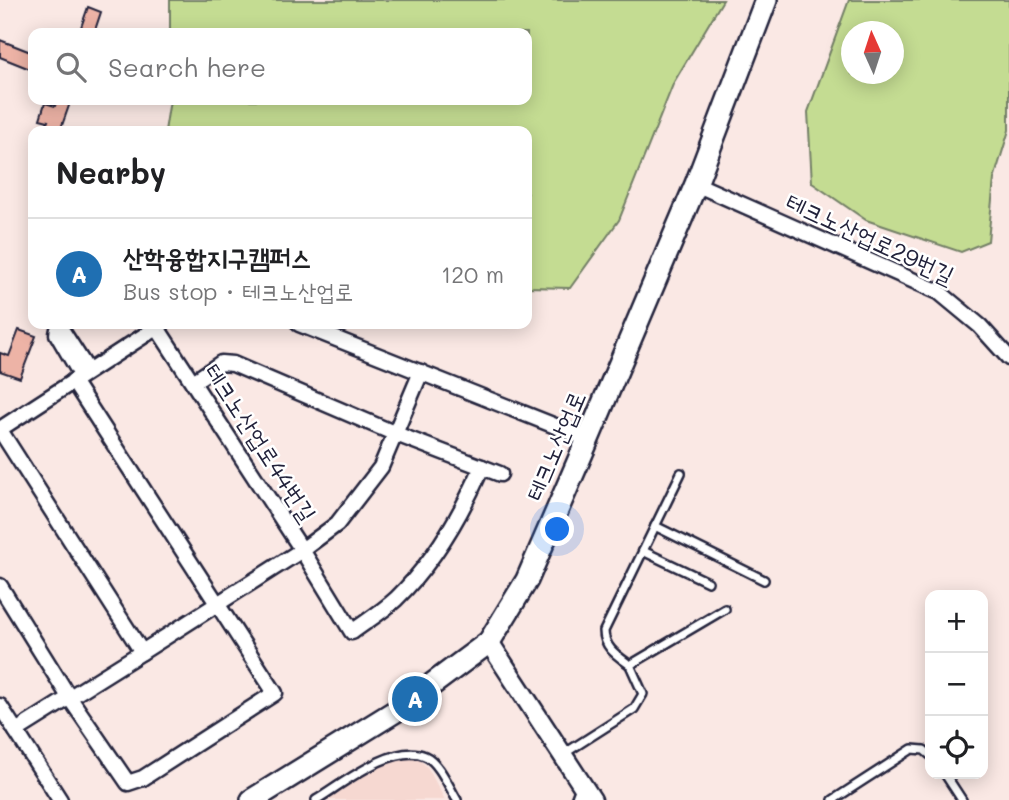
<!DOCTYPE html>
<html lang="en">
<head>
<meta charset="utf-8">
<style>
	body { margin:0; font-family:Mali,"Poor Story",sans-serif; background:#f2f2f2; color:#202124 }
	.controls { position:absolute; right:21px; bottom:21px; display:grid; overflow:hidden; border-radius:14px; box-shadow:0 4px 18px #0003 }
	.controls button { width:63px; height:63px; display:grid; place-items:center; padding:0; border:0; border-bottom:2px solid #e0e0e0; background:#fff; color:#202124; font:35px sans-serif }
	.compass { position:absolute; left:841px; top:21px; width:63px; height:63px; border-radius:50%; background:#fff; box-shadow:0 4px 18px #0003; rotate:357deg }
	.you { position:absolute; left:558px; top:530px; width:24px; height:24px; margin:-18px; border:5px solid #fff; border-radius:50%; background:#1a73e8; box-shadow:0 0 0 10px #1a73e833 }
	.badge { display:grid; place-items:center; width:46px; height:46px; border-radius:50%; background:#1f6fb2; color:#fff; font-size:23px; font-weight:700 }
	.pin { position:absolute; translate:-50% -50%; border:4px solid #fff; box-shadow:0 2px 7px #0006 }
	.list { margin:0; padding:0; list-style:none }
	h2 { display:flex; justify-content:space-between; align-items:center; height:91px; margin:0; padding:0 28px; font-size:30px }
	h2 small { font-size:23px; font-weight:400; color:#757577 }
	.list li { display:grid; grid-template-columns:46px 1fr auto; gap:21px; align-items:center; box-sizing:border-box; height:112px; padding:0 28px; border-top:2px solid #e0e0e0 }
	.list b { display:block; font-size:26px; white-space:nowrap }
	.list p { margin:0; font-size:23px; white-space:nowrap; color:#757577 }
	.list em { font-size:23px; font-style:normal; color:#757577 }
	.icon { flex:none; width:38px; height:38px; fill:none; stroke:currentColor; stroke-width:2; stroke-linecap:round; stroke-linejoin:round }
	.map { position:relative; flex:none; width:1009px; height:800px; overflow:hidden }
	.search { position:absolute; background:#fff; box-shadow:0 4px 18px #0003; left:28px; top:28px; width:504px; height:77px; display:flex; align-items:center; gap:18px; box-sizing:border-box; padding:0 24px; border-radius:14px; color:#757577; font-size:26px }
	.panel { position:absolute; background:#fff; box-shadow:0 4px 18px #0003; left:28px; top:126px; width:504px; height:203px; border-radius:14px }
	.map>svg:first-child { display:block }
</style>
</head>
<body>
<div class="map">
<svg width="1009" height="800" viewBox="0 0 1009 800">
	<rect width="100%" height="100%" fill="#fae8e4"/>
	<filter id="ink" filterUnits="userSpaceOnUse"><feTurbulence type="fractalNoise" baseFrequency=".0143" numOctaves="2"/><feDisplacementMap in="SourceGraphic" scale="14" xChannelSelector="R" yChannelSelector="G"/><feConvolveMatrix kernelMatrix="1 2 1 2 8 2 1 2 1" color-interpolation-filters="sRGB"/></filter>
	<g filter="url(#ink)">
		<!-- built -->
		<polygon fill="#f6d8d1" points="402,756 419,759 428,768 445,800 325,800 387,760"/>
		<!-- green -->
		<g fill="#c4dc92" stroke="#737f66" stroke-width="2" fill-rule="evenodd">
			<polygon points="170,0 723,0 674,82 619,220 570,288 527,287 527,131 165,131 170,100 527,100 527,33 170,33"/>
			<path d="M849,0H1009V130L994,179L988,241L961,252L866,220L812,183L808,112ZM852,32H894V74H852Z"/>
		</g>
		<!-- building -->
		<g fill="#edb3a6" stroke="#22223b" stroke-width="2">
			<polygon points="88,7 101,12 94,33 79,33"/>
			<polygon points="0,40 33,53 30,69 0,57"/>
			<polygon points="57,100 71,100 60,131 44,131 48,121 40,119 45,103 55,106"/>
			<polygon points="19,330 36,336 20,378 0,371 0,353 9,356"/>
		</g>
		<g fill="none" stroke-linecap="round" stroke-linejoin="round">
			<!-- service casing -->
			<g stroke="#22223b" stroke-width="12">
				<g id="service">
					<polyline points="655,526 764,580"/>
					<polyline points="643,551 708,582"/>
					<path d="M630,665C618,656 604,648 604,631L681,473"/>
					<polyline points="562,755 634,709 643,694 630,665 725,609"/>
					<polyline points="945,774 962,800"/>
					<path d="M316,800C341,785 394,742 425,756C439,762 449,787 457,800"/>
					<polyline points="575,800 580,787"/>
					<polyline points="833,800 912,749 924,750 930,755"/>
				</g>
			</g>
			<!-- minor casing -->
			<g stroke="#22223b" stroke-width="19">
				<g id="minor">
					<polyline points="696,184 939,292 980,326 1009,358"/>
					<polyline points="299,324 588,439"/>
					<path d="M156,326L302,550L352,632C367,621 383,611 396,599C434,562 461,515 482,467"/>
					<polyline points="81,375 57,334 58,329 63,332 88,371"/>
					<polyline points="193,382 221,363 233,364 396,434 500,474"/>
					<polyline points="0,429 162,324"/>
					<polyline points="0,430 142,652"/>
					<polyline points="0,586 69,697 128,783 143,778 275,693 73,381"/>
					<polyline points="0,706 60,800"/>
					<polyline points="16,731 142,652 302,550 337,524 381,467 421,372"/>
				</g>
			</g>
			<!-- tertiary casing -->
			<g stroke="#22223b" stroke-width="23">
				<polyline id="tertiary" points="489,642 592,800"/>
			</g>
			<!-- secondary casing -->
			<g stroke="#22223b" stroke-width="26">
				<polyline id="secondary" points="252,800 399,709 489,642 527,580 588,439 696,184 766,0"/>
			</g>
			<!-- service -->
			<use href="#service" stroke="#fff" stroke-width="7"/>
			<!-- minor -->
			<use href="#minor" stroke="#fff" stroke-width="14"/>
			<!-- tertiary -->
			<use href="#tertiary" stroke="#fff" stroke-width="18"/>
			<!-- secondary -->
			<use href="#secondary" stroke="#fff" stroke-width="21"/>
		</g>
	</g>
	<g text-anchor="middle" stroke-width="5" stroke-linejoin="round" paint-order="stroke">
		<!-- street labels -->
		<g font-size="24" fill="#22223b" stroke="#fff">
			<text transform="translate(870 239) rotate(25)" y="8">테크노산업로29번길</text>
			<text transform="translate(260 443) rotate(57)" y="8">테크노산업로44번길</text>
			<text transform="translate(556 446) rotate(-67)" y="8">테크노산업로</text>
		</g>
	</g>
</svg>
<div class="controls">
<button>+</button>
<button>−</button>
<button><svg class="icon" aria-label="locate" viewBox="0 0 24 24"><circle cx="12" cy="12" r="6"/><path d="M12 2v4M12 18v4M2 12h4M18 12h4"/></svg></button>
</div>
<svg class="compass" viewBox="-18 -18 36 36"><path d="M0-13l5 13h-10z" fill="#e53935"/><path d="M0 13l5-13h-10z" fill="#757577"/></svg>
<div class="you"></div>
<div class="pin badge" style="left:415px;top:699px">A</div>
<div class="search"><svg class="icon" aria-label="search" viewBox="0 0 24 24"><circle cx="10" cy="10" r="6"/><path d="M15 15l6 6"/></svg>Search here</div>
<section class="panel">
<h2>Nearby<small></small></h2>
<ul class="list">
<li><span class="badge">A</span><div><b>산학융합지구캠퍼스</b><p>Bus stop · 테크노산업로</p></div><em>120 m</em></li>
</ul>
</section>
</div>
</body>
</html>
